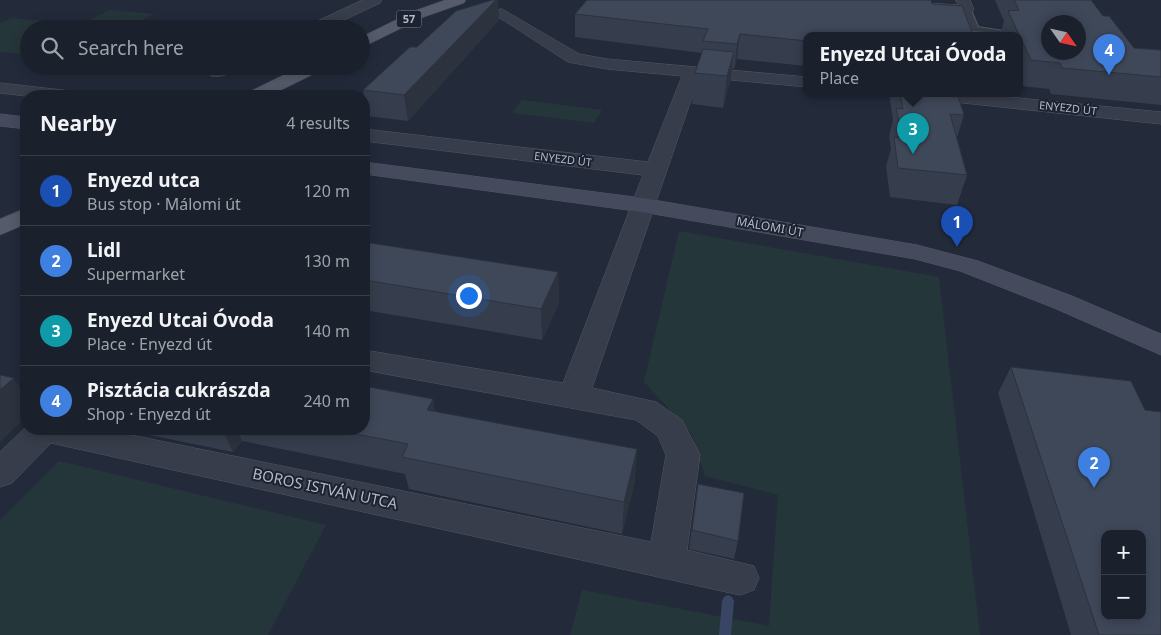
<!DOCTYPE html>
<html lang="en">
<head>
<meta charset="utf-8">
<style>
	body { margin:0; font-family:"Noto Sans",sans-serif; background:#232834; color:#f1f3f6 }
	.controls { position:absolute; right:15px; bottom:15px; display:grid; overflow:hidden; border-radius:10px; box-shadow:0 2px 12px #0003 }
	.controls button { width:45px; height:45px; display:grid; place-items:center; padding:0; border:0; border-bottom:1px solid #383e48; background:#1a202c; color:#f1f3f6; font:25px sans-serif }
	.compass { position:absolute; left:1041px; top:15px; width:45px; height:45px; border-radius:50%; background:#1a202c; box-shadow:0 2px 12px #0003; rotate:124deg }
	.you { position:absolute; left:468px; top:295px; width:18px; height:18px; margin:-12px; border:4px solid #fff; border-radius:50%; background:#1a73e8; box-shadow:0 0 0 8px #1a73e833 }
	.badge { display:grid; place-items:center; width:32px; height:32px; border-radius:50%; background:#8aa7f3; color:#fff; font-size:16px; font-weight:700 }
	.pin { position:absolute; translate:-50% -41px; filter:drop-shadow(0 1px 2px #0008) }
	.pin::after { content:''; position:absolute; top:26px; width:18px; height:15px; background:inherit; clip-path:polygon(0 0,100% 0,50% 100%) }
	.popup { position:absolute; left:803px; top:32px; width:220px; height:65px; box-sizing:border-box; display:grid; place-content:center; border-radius:10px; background:#1a202c; filter:drop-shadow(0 1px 4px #0005); font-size:16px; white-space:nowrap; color:#9fa3a9 }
	.popup b { font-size:19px; color:#f1f3f6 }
	.popup::after { content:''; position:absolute; left:50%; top:100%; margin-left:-10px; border:10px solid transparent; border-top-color:#1a202c }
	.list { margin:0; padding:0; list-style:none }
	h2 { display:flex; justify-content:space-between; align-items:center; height:65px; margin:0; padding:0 20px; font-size:21px }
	h2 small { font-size:16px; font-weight:400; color:#9fa3a9 }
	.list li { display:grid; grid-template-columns:32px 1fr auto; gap:15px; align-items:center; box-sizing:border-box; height:70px; padding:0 20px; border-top:1px solid #383e48 }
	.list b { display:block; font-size:19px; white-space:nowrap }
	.list p { margin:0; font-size:16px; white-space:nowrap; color:#9fa3a9 }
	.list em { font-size:16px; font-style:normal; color:#9fa3a9 }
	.icon { flex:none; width:28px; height:28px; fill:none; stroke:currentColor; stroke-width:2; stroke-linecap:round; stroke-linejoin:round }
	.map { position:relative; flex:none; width:1161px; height:635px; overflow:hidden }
	.search { position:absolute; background:#1a202c; box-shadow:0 2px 12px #0003; left:20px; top:20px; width:350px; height:55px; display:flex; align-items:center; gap:12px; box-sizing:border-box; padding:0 18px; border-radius:28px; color:#9fa3a9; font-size:19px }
	.panel { position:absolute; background:#1a202c; box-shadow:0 2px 12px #0003; left:20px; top:90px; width:350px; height:345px; border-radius:20px }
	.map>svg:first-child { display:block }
</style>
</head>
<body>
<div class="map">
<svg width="1161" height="635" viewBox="0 0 1161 635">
	<rect width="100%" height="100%" fill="#232a3a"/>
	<!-- green -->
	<g fill="#25363b">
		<polygon points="110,10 154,14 131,26 85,22"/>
		<polygon points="12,18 43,21 30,27 42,29 29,29 29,55 0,52 0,23"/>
		<polygon points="522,100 602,110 594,123 512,113"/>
		<polygon points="679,231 939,277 980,635 570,635 582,590 769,626 778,495 705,476 691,433 644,382"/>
		<polygon points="59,461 326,525 268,635 0,635 0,520"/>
	</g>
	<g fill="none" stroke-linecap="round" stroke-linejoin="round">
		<!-- stream -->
		<polygon fill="#394663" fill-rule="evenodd" points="728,595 732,597 734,601 731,635 719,635 722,601 724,597"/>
		<!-- lane casing -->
		<g stroke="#525865" stroke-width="2">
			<polygon id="lane" points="967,8 971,10 978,27 1004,31 1000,33 972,31 963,10"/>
		</g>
		<!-- street casing -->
		<g stroke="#525865" stroke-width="1">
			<g id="street">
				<polygon points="363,0 382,0 380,3 325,29 304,29 307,26"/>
				<path d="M956,0H970L974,10C969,17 925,14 920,7L927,3L958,5Z"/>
				<polygon points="502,9 579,54 607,59 807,77 807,87 699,77 592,388 656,402 682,420 700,455 687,550 754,566 759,578 754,590 740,595 51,443 12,483 0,487 0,452 26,427 102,429 651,542 666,455 658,436 636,420 364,370 364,350 563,383 643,175 364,141 364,129 648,162 682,76 607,69 568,62 500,18 464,30 456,25 459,22"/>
				<path d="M216,66H238C232,74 220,78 211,76L208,72Z"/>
				<polygon points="0,83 71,91 77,92 80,96 26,96 0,93"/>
				<polygon points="907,93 967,93 1161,112 1161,124 916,98 910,97"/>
			</g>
		</g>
		<!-- secondary casing -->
		<g stroke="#525865" stroke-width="1">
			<g id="secondary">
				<polygon points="0,114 26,117 26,129 0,126"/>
				<polygon points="364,162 642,198 917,245 978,261 1072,296 1161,334 1161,355 1054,308 960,271 915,259 642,212 364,174"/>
			</g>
		</g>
		<!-- primary casing -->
		<g stroke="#404653" stroke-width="1">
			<g id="primary">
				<polygon points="445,0 466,0 464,3 424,17 361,48 361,37 414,11"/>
				<polygon points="302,66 324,66 322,70 269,96 246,96 249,92"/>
				<polygon points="26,208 26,224 0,235 0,219"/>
			</g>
		</g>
		<!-- lane -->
		<use href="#lane" fill="#373d4a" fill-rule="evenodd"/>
		<!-- street -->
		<use href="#street" fill="#373d4a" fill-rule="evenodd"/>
		<!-- secondary -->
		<use href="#secondary" fill="#454b5d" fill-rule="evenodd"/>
		<!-- primary -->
		<use href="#primary" fill="#555b6a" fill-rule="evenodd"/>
	</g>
	<!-- wall -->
	<g fill="#363e4d">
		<polygon points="995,0 1091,0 1103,16 1134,48 1161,50 1161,105 1051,94 1049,89 1021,86 1019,82 1019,35 1000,35 1004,21"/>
		<polygon points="575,14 807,35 807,66 737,59 734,69 732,68 730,82 723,108 692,104 695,73 702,53 575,37"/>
		<polygon points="499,20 408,121 367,116 363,90 417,47"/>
		<polygon points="889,93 957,93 964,115 957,137 967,175 957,205 890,197 886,166 891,149 889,136 893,121"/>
		<polygon points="364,223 368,243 558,272 559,303 542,340 364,310"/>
		<polygon points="1011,367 1145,410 1161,635 1071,635 998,393"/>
		<polygon points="433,399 435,411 635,481 622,534 409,489 405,474 242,441 233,452 120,429 364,429"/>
		<polygon points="698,484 738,541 734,559 689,549"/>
	</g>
	<!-- shaded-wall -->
	<g fill="#2c323e">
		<polygon points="496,0 498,0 499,20 408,121 404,95"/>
		<polygon points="740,34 737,59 734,69 737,44"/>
		<polygon points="734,52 730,82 723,108 727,76"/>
		<polygon points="364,223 370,252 364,261"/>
		<polygon points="558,272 559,303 542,340 541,309"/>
		<polygon points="14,378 26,397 26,417 0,442 0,390"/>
		<polygon points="433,399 439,431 427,410"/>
		<polygon points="222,429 237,429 242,441 233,452"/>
		<polygon points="637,449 635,481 622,534 624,502"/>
	</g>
	<!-- building -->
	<g fill="#3f4859" stroke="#2c323e" fill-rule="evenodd">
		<polygon points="492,0 496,0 404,95 363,90 410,47 417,47 456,11"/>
		<polygon points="587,0 931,0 932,4 962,6 973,35 807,35 807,41 740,34 737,44 703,41 708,29 575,14"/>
		<path d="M1014,0H1091L1103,16H1109L1134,48L1161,50V77L1062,68L1060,63L1031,60L1008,11L1019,10ZM1048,22H1078V52H1048Z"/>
		<polygon points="703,49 734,52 727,76 695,73"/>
		<polygon points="900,93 957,93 964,115 950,114 967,175 898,168 894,137 902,138 896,108 903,109"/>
		<polygon points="364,242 558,272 541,309 364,280"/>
		<path d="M1011,367L1131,381L1145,410L1161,412V635H1099ZM1105,534H1142V616H1105Z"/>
		<polygon points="0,375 14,378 0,390"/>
		<polygon points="364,386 433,399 427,410 637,449 624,502 402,457 408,444 330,429 364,429"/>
		<polygon points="698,484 744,493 738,541 692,530"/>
	</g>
	<g text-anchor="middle" stroke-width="4" stroke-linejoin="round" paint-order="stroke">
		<!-- shield labels -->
		<rect fill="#1c222f" stroke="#858b99" stroke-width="1" x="396.5" y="10.5" width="25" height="17" rx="4"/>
		<g font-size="11" font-weight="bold" fill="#b2b8c6">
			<text x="409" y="23">57</text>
		</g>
		<!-- far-street labels -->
		<g font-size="11" fill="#b2b8c6" stroke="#1c222f">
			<text transform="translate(1068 108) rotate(6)" y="4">ENYEZD ÚT</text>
			<text transform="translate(563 159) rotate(7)" y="4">ENYEZD ÚT</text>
		</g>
		<!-- street labels -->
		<g font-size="12" fill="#b2b8c6" stroke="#1c222f">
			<text transform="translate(770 227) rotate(10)" y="4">MÁLOMI ÚT</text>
		</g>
		<!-- near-street labels -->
		<g font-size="15" fill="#b2b8c6" stroke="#1c222f">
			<text transform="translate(325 489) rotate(12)" y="5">BOROS ISTVÁN UTCA</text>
		</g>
	</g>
</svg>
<div class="controls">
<button>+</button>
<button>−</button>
</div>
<svg class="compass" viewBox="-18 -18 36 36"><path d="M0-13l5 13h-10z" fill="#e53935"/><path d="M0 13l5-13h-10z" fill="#9fa3a9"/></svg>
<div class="you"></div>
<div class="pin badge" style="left:957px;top:247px;background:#1a4fb4">1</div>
<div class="pin badge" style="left:1094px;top:488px;background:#3f7fe0">2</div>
<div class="pin badge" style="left:913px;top:154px;background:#0f9aa8">3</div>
<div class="popup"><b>Enyezd Utcai Óvoda</b>Place</div>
<div class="pin badge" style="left:1109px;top:75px;background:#3f7fe0">4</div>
<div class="search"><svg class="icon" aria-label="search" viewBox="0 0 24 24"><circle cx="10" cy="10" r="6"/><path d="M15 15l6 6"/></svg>Search here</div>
<section class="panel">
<h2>Nearby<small>4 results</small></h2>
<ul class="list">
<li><span class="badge" style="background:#1a4fb4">1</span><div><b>Enyezd utca</b><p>Bus stop · Málomi út</p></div><em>120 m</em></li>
<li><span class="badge" style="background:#3f7fe0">2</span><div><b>Lidl</b><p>Supermarket</p></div><em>130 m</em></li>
<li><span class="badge" style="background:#0f9aa8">3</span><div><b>Enyezd Utcai Óvoda</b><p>Place · Enyezd út</p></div><em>140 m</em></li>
<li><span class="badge" style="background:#3f7fe0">4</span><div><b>Pisztácia cukrászda</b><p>Shop · Enyezd út</p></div><em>240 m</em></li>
</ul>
</section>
</div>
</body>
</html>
